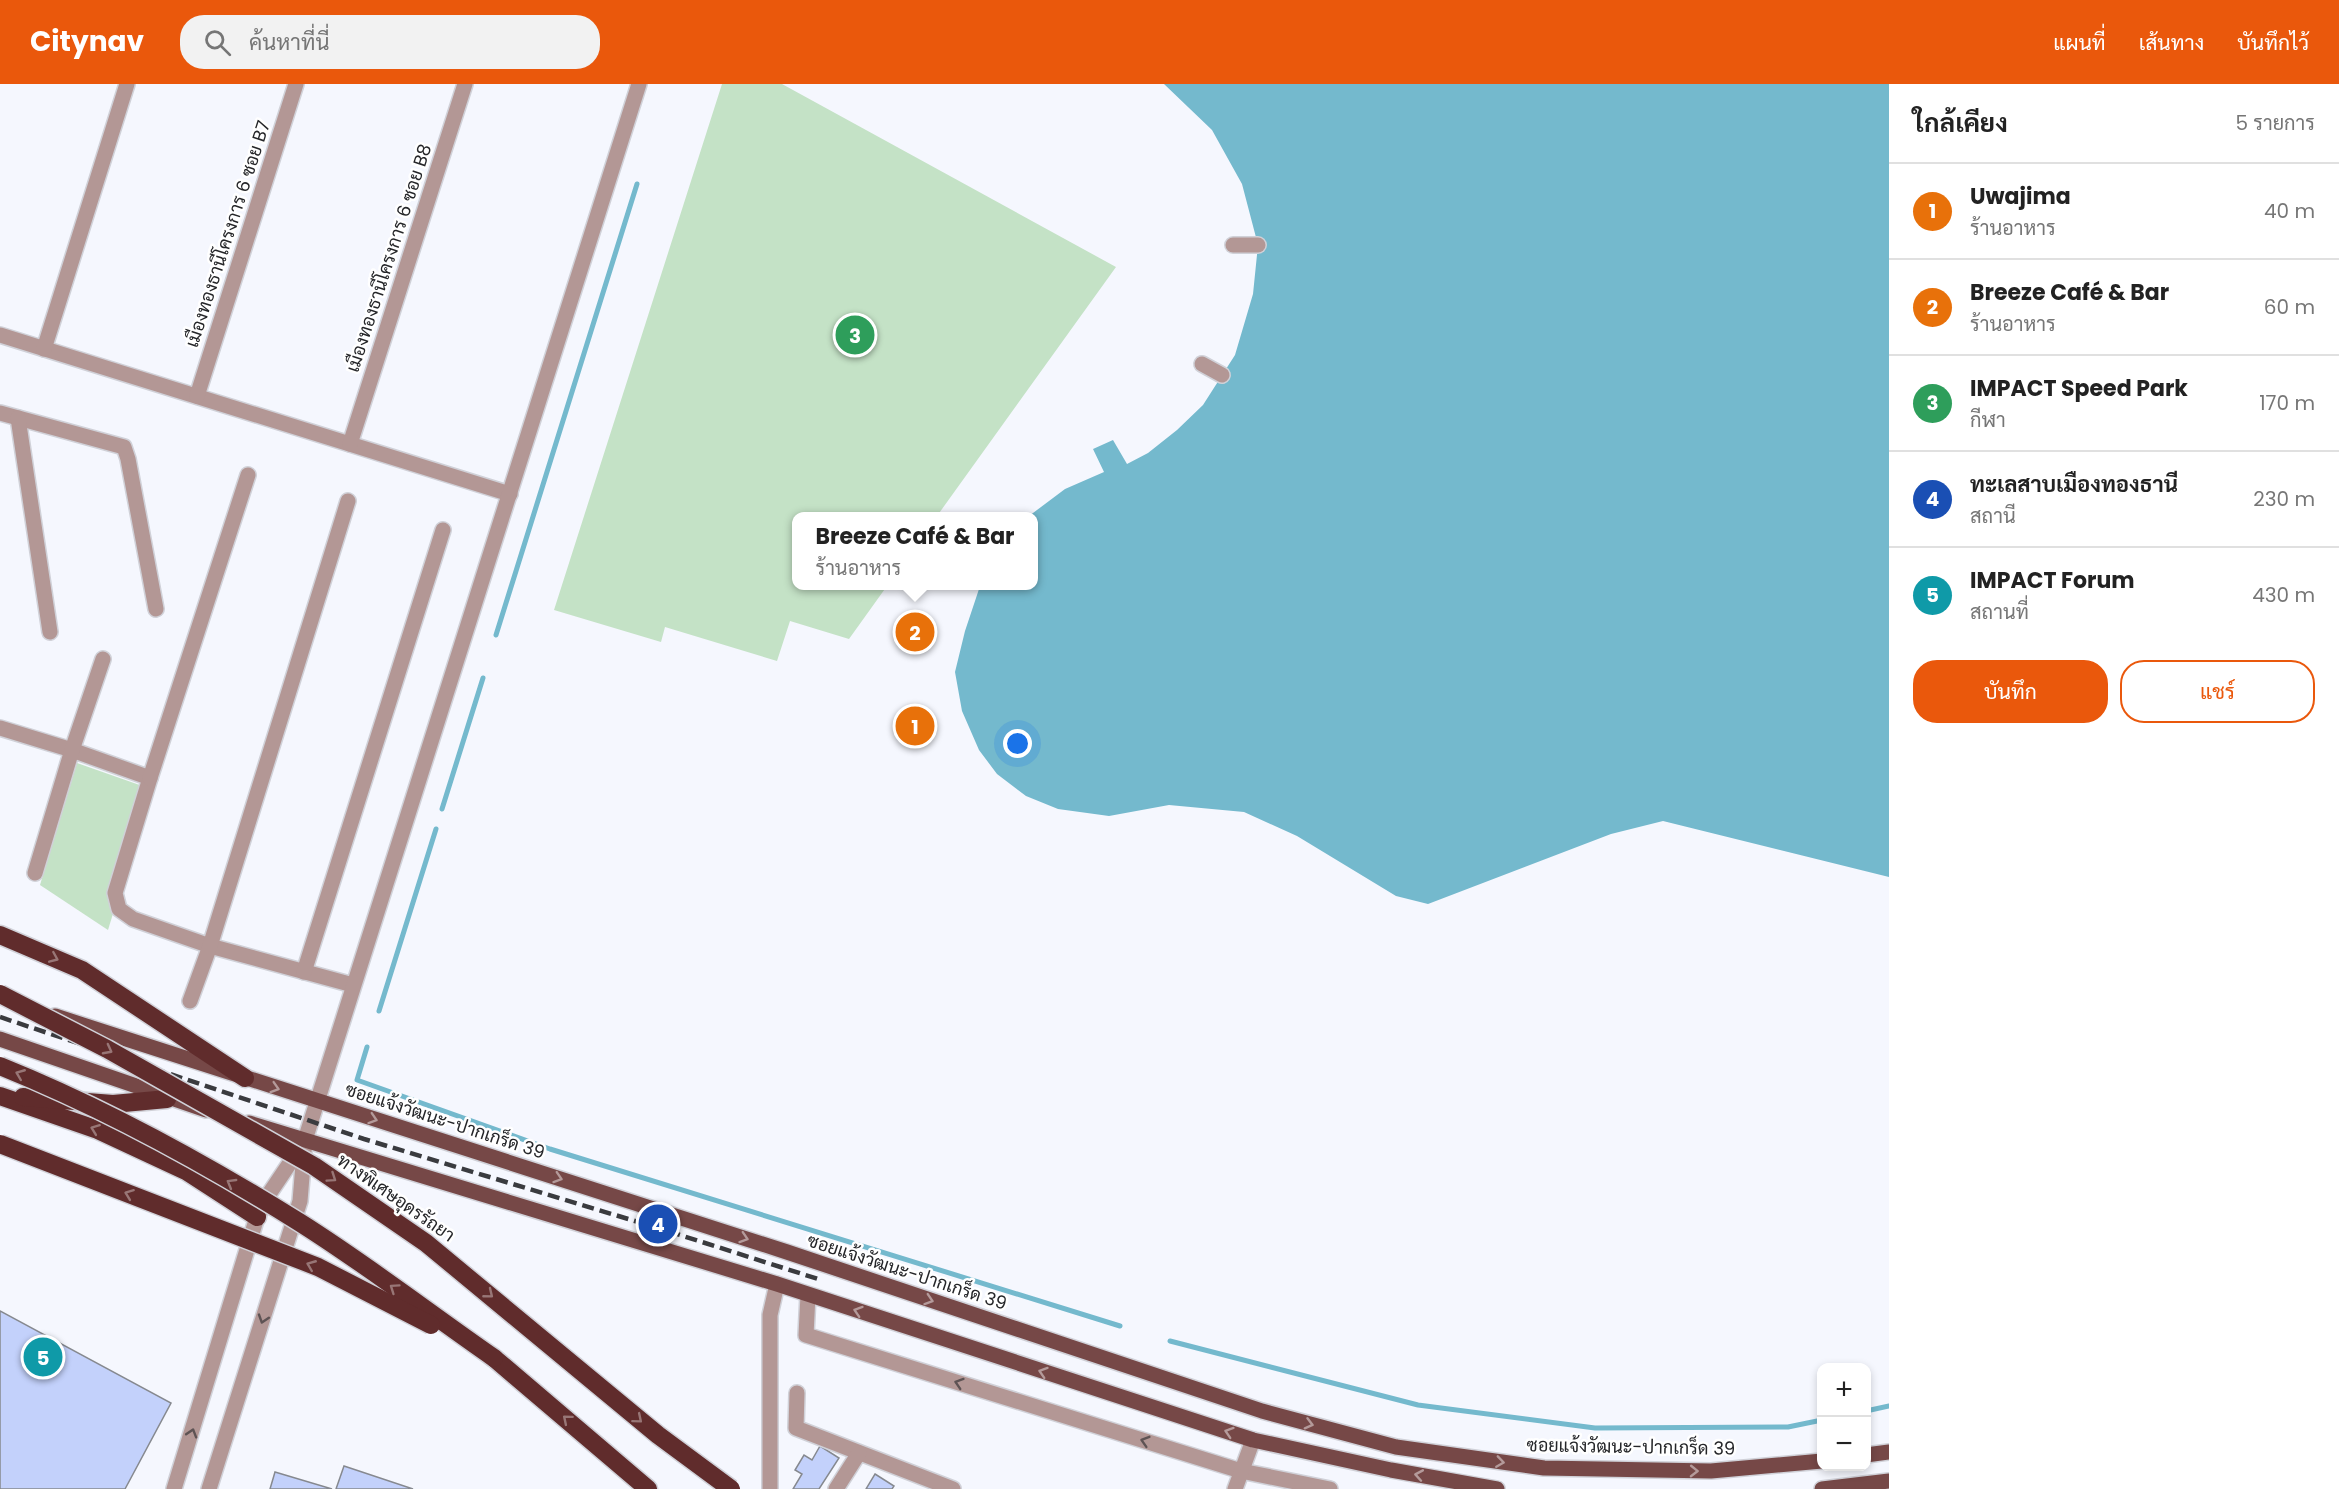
<!DOCTYPE html>
<html lang="th">
<head>
<meta charset="utf-8">
<style>
	body { margin:0; font-family:Poppins,Sarabun,sans-serif; background:#f2f2f2; color:#222 }
	.controls { position:absolute; right:18px; bottom:18px; display:grid; overflow:hidden; border-radius:12px; box-shadow:0 3px 9px #0003 }
	.controls button { width:54px; height:54px; display:grid; place-items:center; padding:0; border:0; border-bottom:2px solid #e0e0e0; background:#fff; color:#222; font:30px sans-serif }
	.you { position:absolute; left:1018px; top:660px; width:21px; height:21px; margin:-15px; border:4px solid #fff; border-radius:50%; background:#1a73e8; box-shadow:0 0 0 9px #1a73e833 }
	.badge { display:grid; place-items:center; width:39px; height:39px; border-radius:50%; background:#ea580c; color:#fff; font-size:20px; font-weight:700 }
	.pin { position:absolute; translate:-50% -50%; border:3px solid #fff; box-shadow:0 2px 6px #0006 }
	.popup { position:absolute; left:792px; top:428px; width:246px; height:78px; box-sizing:border-box; display:grid; place-content:center; border-radius:12px; background:#fff; filter:drop-shadow(0 2px 4px #0005); font-size:20px; white-space:nowrap; color:#767676 }
	.popup b { font-size:22px; color:#222 }
	.popup::after { content:''; position:absolute; left:50%; top:100%; margin-left:-12px; border:12px solid transparent; border-top-color:#fff }
	.list { margin:0; padding:0; list-style:none }
	h2 { display:flex; justify-content:space-between; align-items:center; height:78px; margin:0; padding:0 24px; font-size:26px }
	h2 small { font-size:20px; font-weight:400; color:#767676 }
	.list li { display:grid; grid-template-columns:39px 1fr auto; gap:18px; align-items:center; box-sizing:border-box; height:96px; padding:0 24px; border-top:2px solid #e0e0e0 }
	.list b { display:block; font-size:22px; white-space:nowrap }
	.list p { margin:0; font-size:20px; white-space:nowrap; color:#767676 }
	.list em { font-size:20px; font-style:normal; color:#767676 }
	.actions { display:flex; gap:12px; padding:18px 24px }
	.actions a { flex:1; padding:14px 0; border:2px solid #ea580c; border-radius:24px; text-align:center; font-size:21px; color:#ea580c }
	.actions .main { background:#ea580c; color:#fff }
	.icon { flex:none; width:33px; height:33px; fill:none; stroke:currentColor; stroke-width:2; stroke-linecap:round; stroke-linejoin:round }
	.map { position:relative; flex:none; width:1889px; height:1405px; overflow:hidden }
	header { display:flex; align-items:center; gap:36px; box-sizing:border-box; height:84px; padding:0 30px; background:#ea580c; color:#fff }
	header strong { font-size:28px }
	nav { display:flex; gap:33px; margin-inline-start:auto; font-size:21px }
	.search { width:420px; height:54px; background:#f2f2f2; display:flex; align-items:center; gap:15px; box-sizing:border-box; padding:0 21px; border-radius:24px; color:#767676; font-size:22px }
	main { display:flex }
	aside { flex:1; background:#fff }
	.map>svg:first-child { display:block }
</style>
</head>
<body>
<header>
<strong>Citynav</strong>
<div class="search"><svg class="icon" aria-label="search" viewBox="0 0 24 24"><circle cx="10" cy="10" r="6"/><path d="M15 15l6 6"/></svg>ค้นหาที่นี่</div>
<nav><a>แผนที่</a><a>เส้นทาง</a><a>บันทึกไว้</a></nav>
</header>
<main>
<div class="map">
<svg width="1889" height="1405" viewBox="0 0 1889 1405">
	<rect width="100%" height="100%" fill="#f5f7fe"/>
	<!-- green -->
	<g fill="#c4e2c6">
		<polygon points="722,0 782,0 1116,183 937,432 796,432 796,502 887,502 849,555 790,537 777,577 665,543 661,558 554,526"/>
		<polygon points="77,679 151,705 108,846 40,801"/>
	</g>
	<!-- water -->
	<polygon fill="#74b9cd" points="1164,0 1889,0 1889,793 1663,737 1611,750 1428,820 1396,812 1297,752 1244,728 1169,721 1109,732 1058,725 1026,712 997,690 979,666 962,627 955,588 965,547 980,502 1034,502 1034,432 1029,432 1065,405 1104,388 1093,365 1113,356 1127,380 1148,369 1177,346 1203,321 1235,271 1253,210 1258,161 1242,100 1212,46"/>
	<g fill="none" stroke-linecap="round" stroke-linejoin="round">
		<!-- stream -->
		<g stroke="#74b9cd" stroke-width="5">
			<polyline points="496,551 637,100"/>
			<polyline points="442,725 483,594"/>
			<polyline points="379,927 436,745"/>
			<polyline points="367,963 357,996 550,1065 1120,1242"/>
			<polyline points="1170,1257 1418,1321 1595,1344 1788,1343 1822,1336"/>
			<polyline points="1866,1327 1889,1322"/>
		</g>
	</g>
	<!-- building -->
	<g fill="#c3d1fb" stroke="#86898f" stroke-width="1.5">
		<polygon points="0,1227 171,1319 125,1405 0,1405"/>
		<polygon points="820,1362 839,1374 819,1405 793,1405 802,1390 795,1386 804,1371 812,1376"/>
		<polygon points="344,1382 413,1405 336,1405"/>
		<polygon points="275,1388 332,1405 270,1405"/>
		<polygon points="875,1390 894,1402 892,1405 866,1405"/>
	</g>
	<g fill="none" stroke-linecap="round" stroke-linejoin="round">
		<!-- minor casing -->
		<g stroke="#d0d1d8" stroke-width="18">
			<g id="minor">
				<polyline points="1233,161 1258,161"/>
				<polyline points="0,251 510,410"/>
				<polyline points="44,265 127,0"/>
				<polyline points="1202,280 1222,291"/>
				<polyline points="197,312 296,0"/>
				<polyline points="0,329 124,363 128,375 156,525"/>
				<polyline points="18,334 50,548"/>
				<polyline points="350,360 465,0"/>
				<polyline points="0,644 72,666 150,694 115,809 119,825 133,835 210,862 353,901"/>
				<polyline points="150,694 248,391"/>
				<polyline points="35,789 72,666 103,575"/>
				<polyline points="304,888 443,446"/>
				<polyline points="190,917 210,862 348,417"/>
				<polyline points="808,1211 806,1251 1241,1387 1330,1405"/>
				<polyline points="797,1309 796,1344 953,1405"/>
				<polyline points="174,1405 257,1133 269,1110 300,1064"/>
				<polyline points="209,1405 300,1117 305,1056 639,0"/>
				<polyline points="770,1405 770,1231 777,1200"/>
				<polyline points="836,1405 859,1369"/>
				<polyline points="1235,1405 1253,1356"/>
			</g>
		</g>
		<!-- major casing -->
		<g stroke="#d0d1d8" stroke-width="18">
			<g id="major">
				<polyline points="55,932 787,1168 1262,1327 1396,1363 1544,1384 1711,1387 1822,1377"/>
				<polyline points="0,955 206,1026"/>
				<polyline points="249,1039 777,1200 1253,1356 1391,1386 1497,1405"/>
				<polyline points="1866,1371 1889,1368"/>
				<polyline points="1822,1405 1889,1397"/>
			</g>
		</g>
		<!-- highway casing -->
		<g stroke="#d0d1d8" stroke-width="21">
			<g id="highway">
				<polyline points="0,851 82,886 245,994"/>
				<polyline points="0,1012 98,1046 186,1087 257,1133"/>
				<polyline points="23,1013 113,1020 167,1015"/>
				<polyline points="494,1274 648,1405"/>
			</g>
		</g>
		<!-- minor -->
		<use href="#minor" stroke="#b39795" stroke-width="15"/>
		<!-- major -->
		<use href="#major" stroke="#764847" stroke-width="15"/>
		<!-- highway -->
		<use href="#highway" stroke="#602c2c" stroke-width="18"/>
		<!-- rail -->
		<polyline stroke="#3a3b3f" stroke-width="4.5" stroke-dasharray="12 6" stroke-linecap="butt" points="0,933 364,1055 658,1144 818,1195"/>
		<!-- highway-bridge casing -->
		<g stroke="#d0d1d8" stroke-width="21" stroke-linecap="butt">
			<g id="highway-bridge">
				<polyline points="0,910 107,965 314,1082 426,1159 658,1351 731,1405"/>
				<path d="M0,982C102,1023 206,1080 299,1138C366,1180 429,1229 494,1274"/>
				<polyline points="0,1060 318,1183 431,1241"/>
			</g>
		</g>
		<!-- highway-bridge -->
		<use href="#highway-bridge" stroke="#602c2c" stroke-width="18"/>
	</g>
	<!-- one-way arrows -->
	<defs><path id="oneway-chevron" d="M-2-3.5L2.5 0L-2 3.5" fill="none" stroke-width="1.6" stroke-linecap="round" stroke-linejoin="round" transform="scale(1.5)"/></defs>
	<g stroke="#987676">
		<use href="#oneway-chevron" transform="translate(54 874) rotate(23)"/>
		<use href="#oneway-chevron" transform="translate(108 966) rotate(28)"/>
		<use href="#oneway-chevron" transform="translate(20 990) rotate(-158)"/>
		<use href="#oneway-chevron" transform="translate(95 1045) rotate(-159)"/>
		<use href="#oneway-chevron" transform="translate(332 1094) rotate(34)"/>
		<use href="#oneway-chevron" transform="translate(231 1099) rotate(-150)"/>
		<use href="#oneway-chevron" transform="translate(129 1110) rotate(-159)"/>
		<use href="#oneway-chevron" transform="translate(311 1181) rotate(-158)"/>
		<use href="#oneway-chevron" transform="translate(394 1204) rotate(-145)"/>
		<use href="#oneway-chevron" transform="translate(489 1210) rotate(39)"/>
		<use href="#oneway-chevron" transform="translate(567 1335) rotate(-140)"/>
		<use href="#oneway-chevron" transform="translate(638 1335) rotate(40)"/>
	</g>
	<g stroke="#b49a9a">
		<use href="#oneway-chevron" transform="translate(275 1004) rotate(17)"/>
		<use href="#oneway-chevron" transform="translate(373 1035) rotate(18)"/>
		<use href="#oneway-chevron" transform="translate(558 1094) rotate(18)"/>
		<use href="#oneway-chevron" transform="translate(744 1154) rotate(18)"/>
		<use href="#oneway-chevron" transform="translate(929 1216) rotate(18)"/>
		<use href="#oneway-chevron" transform="translate(858 1227) rotate(-162)"/>
		<use href="#oneway-chevron" transform="translate(1043 1288) rotate(-162)"/>
		<use href="#oneway-chevron" transform="translate(1309 1340) rotate(15)"/>
		<use href="#oneway-chevron" transform="translate(1229 1348) rotate(-162)"/>
		<use href="#oneway-chevron" transform="translate(1500 1378) rotate(8)"/>
		<use href="#oneway-chevron" transform="translate(1694 1387) rotate(1)"/>
		<use href="#oneway-chevron" transform="translate(1419 1391) rotate(-170)"/>
	</g>
	<g stroke="#5e5354">
		<use href="#oneway-chevron" transform="translate(263 1235) rotate(108)"/>
		<use href="#oneway-chevron" transform="translate(959 1299) rotate(-162)"/>
		<use href="#oneway-chevron" transform="translate(192 1349) rotate(-73)"/>
		<use href="#oneway-chevron" transform="translate(1145 1357) rotate(-163)"/>
	</g>
	<g text-anchor="middle" stroke-width="5" stroke-linejoin="round" paint-order="stroke">
		<!-- street labels -->
		<g font-size="18" fill="#252629" stroke="#fff">
			<text transform="translate(228 150) rotate(-72)" y="6">เมืองทองธานีโครงการ 6 ซอย B7</text>
			<text transform="translate(389 174) rotate(-72)" y="6">เมืองทองธานีโครงการ 6 ซอย B8</text>
			<text transform="translate(445 1037) rotate(18)" y="6">ซอยแจ้งวัฒนะ-ปากเกร็ด 39</text>
			<text transform="translate(396 1114) rotate(35)" y="6">ทางพิเศษอุดรรัถยา</text>
			<text transform="translate(907 1188) rotate(18)" y="6">ซอยแจ้งวัฒนะ-ปากเกร็ด 39</text>
			<text transform="translate(1631 1363) rotate(1)" y="6">ซอยแจ้งวัฒนะ-ปากเกร็ด 39</text>
		</g>
	</g>
</svg>
<div class="controls">
<button>+</button>
<button>−</button>
</div>
<div class="you"></div>
<div class="pin badge" style="left:915px;top:642px;background:#e8710a">1</div>
<div class="pin badge" style="left:915px;top:548px;background:#e8710a">2</div>
<div class="popup"><b>Breeze Café &amp; Bar</b>ร้านอาหาร</div>
<div class="pin badge" style="left:855px;top:251px;background:#2e9e5b">3</div>
<div class="pin badge" style="left:658px;top:1140px;background:#1a4fb4">4</div>
<div class="pin badge" style="left:43px;top:1273px;background:#0f9aa8">5</div>
</div>
<aside>
<h2>ใกล้เคียง<small>5 รายการ</small></h2>
<ul class="list">
<li><span class="badge" style="background:#e8710a">1</span><div><b>Uwajima</b><p>ร้านอาหาร</p></div><em>40 m</em></li>
<li><span class="badge" style="background:#e8710a">2</span><div><b>Breeze Café &amp; Bar</b><p>ร้านอาหาร</p></div><em>60 m</em></li>
<li><span class="badge" style="background:#2e9e5b">3</span><div><b>IMPACT Speed Park</b><p>กีฬา</p></div><em>170 m</em></li>
<li><span class="badge" style="background:#1a4fb4">4</span><div><b>ทะเลสาบเมืองทองธานี</b><p>สถานี</p></div><em>230 m</em></li>
<li><span class="badge" style="background:#0f9aa8">5</span><div><b>IMPACT Forum</b><p>สถานที่</p></div><em>430 m</em></li>
</ul>
<div class="actions"><a class="main">บันทึก</a><a>แชร์</a></div>
</aside>
</main>
</body>
</html>
